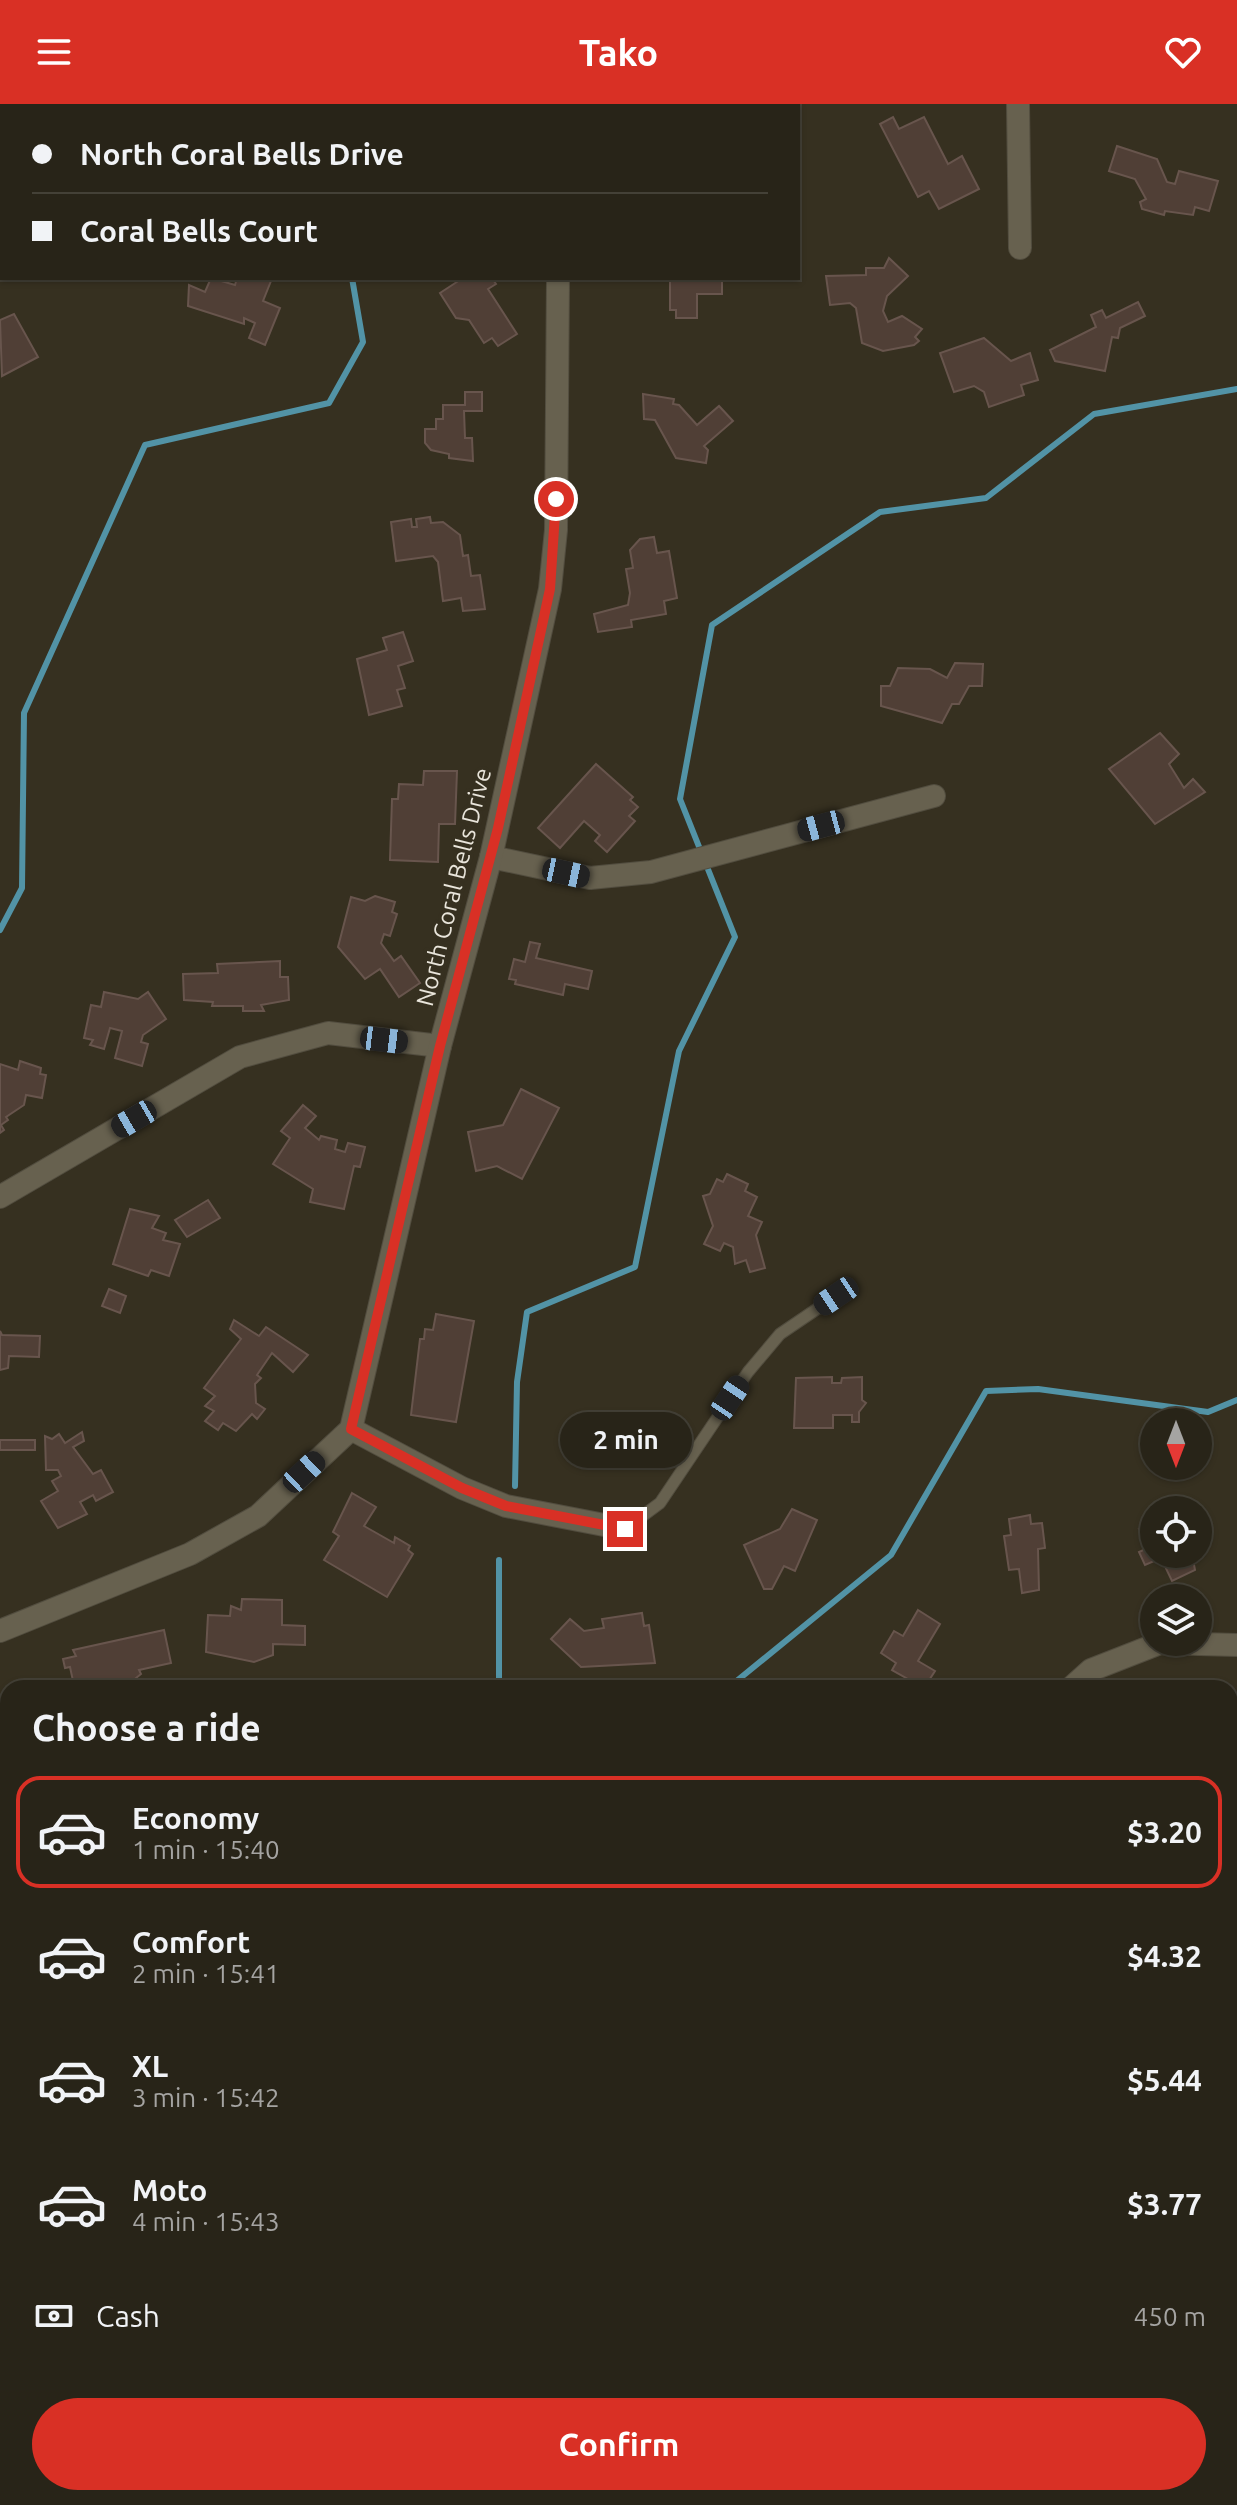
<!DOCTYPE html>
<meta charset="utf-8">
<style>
body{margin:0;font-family:Ubuntu,sans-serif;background:#343025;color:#f1f3f6;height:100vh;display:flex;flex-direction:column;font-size:30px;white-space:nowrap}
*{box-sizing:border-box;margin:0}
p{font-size:26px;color:#a5a4a2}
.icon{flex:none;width:44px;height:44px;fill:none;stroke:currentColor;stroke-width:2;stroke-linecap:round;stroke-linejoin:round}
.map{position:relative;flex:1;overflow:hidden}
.side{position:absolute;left:0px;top:1576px;width:1238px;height:826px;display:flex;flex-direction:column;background:#282418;border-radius:24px 24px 0 0;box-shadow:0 2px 6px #0004,0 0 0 2px #444137}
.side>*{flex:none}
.top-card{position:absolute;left:0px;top:0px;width:800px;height:176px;box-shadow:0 2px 6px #0004,0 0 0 2px #444137;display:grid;align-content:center;height:176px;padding:0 32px;background:#282418}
.needle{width:52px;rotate:180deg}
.tools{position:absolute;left:1140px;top:1304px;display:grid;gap:16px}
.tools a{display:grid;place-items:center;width:72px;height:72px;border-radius:50%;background:#282418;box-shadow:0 2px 6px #0004,0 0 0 2px #444137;font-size:40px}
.end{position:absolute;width:36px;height:36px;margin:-18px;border:10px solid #d93025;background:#fff;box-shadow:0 0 0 4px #fff}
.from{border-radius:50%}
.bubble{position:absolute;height:56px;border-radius:28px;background:#282418;box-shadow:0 2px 6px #0004,0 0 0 2px #444137;font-size:26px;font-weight:700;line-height:56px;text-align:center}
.car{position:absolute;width:24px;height:48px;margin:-24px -12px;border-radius:10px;box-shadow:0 0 6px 2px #0007;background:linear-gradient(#222 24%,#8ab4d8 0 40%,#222 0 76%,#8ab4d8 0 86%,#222 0)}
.top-card b{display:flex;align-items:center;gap:28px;height:76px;font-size:30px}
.top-card b+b{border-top:2px solid #444137}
.top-card i{width:20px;height:20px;background:#f1f3f6}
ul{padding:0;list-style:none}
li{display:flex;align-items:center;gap:24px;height:112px;margin:0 16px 12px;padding:0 16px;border:4px solid transparent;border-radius:24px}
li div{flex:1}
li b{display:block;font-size:30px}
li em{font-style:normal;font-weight:700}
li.current{border-color:#d93025}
li>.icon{width:72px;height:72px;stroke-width:1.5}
h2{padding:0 32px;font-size:36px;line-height:96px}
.pay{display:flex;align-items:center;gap:20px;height:88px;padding:0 32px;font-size:30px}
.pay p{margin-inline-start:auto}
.button{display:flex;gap:16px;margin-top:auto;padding:16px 32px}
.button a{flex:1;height:92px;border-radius:48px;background:#d93025;color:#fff;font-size:32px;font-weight:700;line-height:92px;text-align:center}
header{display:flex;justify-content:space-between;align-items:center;height:104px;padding:0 32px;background:#d93025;color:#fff;font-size:36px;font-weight:700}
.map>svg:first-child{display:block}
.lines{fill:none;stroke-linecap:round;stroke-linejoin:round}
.stream{stroke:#5293a6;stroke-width:6}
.building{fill:#503f36;stroke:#68554d;stroke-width:2}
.service-casing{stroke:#524d3f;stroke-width:13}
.minor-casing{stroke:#524d3f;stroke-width:24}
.service{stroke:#67614f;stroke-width:11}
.minor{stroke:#67614f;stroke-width:22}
.route{stroke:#d93025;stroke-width:10}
.labels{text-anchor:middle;stroke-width:7;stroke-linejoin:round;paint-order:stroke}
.street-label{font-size:24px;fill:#e9e5db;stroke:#363020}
</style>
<header><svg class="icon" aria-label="menu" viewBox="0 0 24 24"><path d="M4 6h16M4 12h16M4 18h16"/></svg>Tako<svg class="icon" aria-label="heart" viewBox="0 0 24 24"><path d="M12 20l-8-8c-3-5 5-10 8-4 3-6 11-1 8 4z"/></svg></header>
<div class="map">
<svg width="1237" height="2401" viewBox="0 0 1237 2401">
<rect width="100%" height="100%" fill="#363020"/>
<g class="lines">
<g class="stream">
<path d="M230,0V2"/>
<path d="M0,826L22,784L24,609L145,341L329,299L363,238L352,174"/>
<path d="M515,1382L517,1278L527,1208L635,1163L679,947L735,833L680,695L712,521L880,408L986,394L1094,310L1237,285"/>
<path d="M499,1456V1584"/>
<path d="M728,1584L891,1451L986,1287L1038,1285L1208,1308L1237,1296"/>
<path d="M0,1742H8"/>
</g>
</g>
<g class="building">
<path d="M0,0L9,2H2L0,47Z"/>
<rect x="693" y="0" width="45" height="2"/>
<path d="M893,13L899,25L924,13L948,60L962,52L979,85L939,105L929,87L918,93L880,20Z"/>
<path d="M1117,42L1157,55L1167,78L1175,80L1179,67L1218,77L1209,107L1195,103L1193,111L1165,107L1164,111L1142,105L1140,98L1146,95L1135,75L1109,67Z"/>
<path d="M889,154L908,172L887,192L883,207L888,218L902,212L922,225L915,233L919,237L914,241L883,247L862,239L856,204L850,199L830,201L826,172L866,171V164H884Z"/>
<path d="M211,174L235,181L237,174L271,177L263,197L280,204L265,241L249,234L255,219L244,214V220L188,202L189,181L205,188Z"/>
<path d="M463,174H492L496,180L488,185L517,230L498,242L492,234L484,239L469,216L456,214L440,189Z"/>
<path d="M670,174H722V190H697V214H676V206H670Z"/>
<path d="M1138,198L1145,212L1120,224L1118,234L1112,233L1105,267L1055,257L1050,246L1096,223L1091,211L1102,206L1106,214Z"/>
<path d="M14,210L38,253L2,272L0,216Z"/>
<path d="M984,234L1011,257L1030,249L1038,276L1021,281L1024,291L989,303L984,288L974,282L954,288L940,249Z"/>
<path d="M465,288H482V307H464L465,334H472L473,357L449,354V350L431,346L425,339V325H436V315H443V301H465Z"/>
<path d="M643,290L674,295L673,300L679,301L697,321L719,302L733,317L704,342L708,346L706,359L676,354L655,316L644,315Z"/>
<path d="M430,413L431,419L443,418L460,431L463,452L468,451L471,472L480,471L485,505L463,507L461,494L443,497L438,458L433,452L396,457L391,418L411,415L412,423H417L416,415Z"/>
<path d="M654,433L657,449L669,447L677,494L664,497L666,510L631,516L632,523L598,528L594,510L628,501L630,489L626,465L633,464L630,446L640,435Z"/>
<path d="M403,528L413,557L398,562L405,584L397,586L402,602L369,611L357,555L387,546L383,534Z"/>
<path d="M955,559L983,560L982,582H969L959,600H952L942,619L881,602V582H890L898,564L930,565L947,574Z"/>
<path d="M1160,629L1179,650L1169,660L1184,684L1193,675L1205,688L1155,720L1109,665Z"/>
<path d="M596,660L633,693L630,696L638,703L629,712L635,717L607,748L595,737L600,731L584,717L560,744L538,724Z"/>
<path d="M424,667H457L455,720H439L438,758L390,756L392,695H398L399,680L423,681Z"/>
<path d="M375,792L395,798L392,808L397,810L390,832L384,830L381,839L394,857L401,852L420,879L399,893L380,865L365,875L338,843L351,793L365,797Z"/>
<path d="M530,838L540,840L536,854L592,867L588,885L565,880L563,891L515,880L516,876L509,875L514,855L525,858Z"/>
<path d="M280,857V873H288L289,896L261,901L264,907H243V902H212L213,898L184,896L183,870L218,869L217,860Z"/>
<path d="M104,888L138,895L148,888L166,915L143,931L141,938L148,940L142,962L115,954L122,927L110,924L104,945L90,941L93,936L84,934L91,901L101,903Z"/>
<path d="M20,957L41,964L40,970L46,971L42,994L26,991L24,1001L6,1013L8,1016L1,1021L4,1026L0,1029V960L18,966Z"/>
<path d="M521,985L559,1004L522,1075L497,1062L476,1067L468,1028L503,1021Z"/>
<path d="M303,1001L316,1012L305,1024L319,1036L321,1032L337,1036L335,1045L345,1048L348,1039L365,1043L360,1063L354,1062L344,1105L310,1098L313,1085L273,1060L290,1034L281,1027Z"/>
<path d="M727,1070L748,1080L745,1087L757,1093L748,1112L762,1118L756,1131L765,1164L750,1168L746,1156L735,1160L733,1143L724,1139L720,1147L704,1140L713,1122L703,1092L710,1090L717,1075L723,1078Z"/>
<path d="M208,1096L220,1114L187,1133L175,1116Z"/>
<path d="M130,1105L159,1112L152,1124L166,1129L163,1136L180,1140L169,1172L151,1166L148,1172L113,1160Z"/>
<path d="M109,1185L126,1192L120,1209L102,1202Z"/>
<path d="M436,1210L474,1217L456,1318L411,1311L420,1235H424L425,1225L433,1226Z"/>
<path d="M234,1216L259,1232L266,1223L308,1251L293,1268L272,1249L257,1271L261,1274L255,1280L256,1299L265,1305L257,1315L252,1310L236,1327L223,1319L218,1326L205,1317L214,1307L205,1302L215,1292L204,1284L241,1235L230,1225Z"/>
<path d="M0,1227L2,1231L40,1232L39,1253L9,1252L8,1264L0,1266Z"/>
<path d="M832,1273V1279H841L842,1274L862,1273V1296L866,1299L859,1308V1318H852V1311H833V1324H794L796,1274Z"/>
<path d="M82,1328L84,1337L73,1343L93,1370L101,1366L113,1388L96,1397L93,1391L80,1398L87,1410L58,1424L41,1397L58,1387L52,1377L61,1372L58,1366H46L45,1332L52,1335L59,1330L65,1339Z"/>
<rect x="0" y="1336" width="35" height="10"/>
<path d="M352,1389L376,1403L364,1422L394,1439L395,1433L410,1442L408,1446L413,1450L387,1493L324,1456L339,1432L333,1428Z"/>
<path d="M792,1405L817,1416L795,1467L784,1462L772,1485H764L744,1441L780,1425Z"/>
<path d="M1030,1411L1031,1420L1042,1419L1045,1444L1038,1445L1039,1486L1022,1489L1019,1465L1009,1466L1004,1432L1011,1431L1009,1415Z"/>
<path d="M1154,1418V1450H1192L1195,1466L1172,1477L1161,1454L1145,1461L1139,1448L1148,1444L1139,1425Z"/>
<path d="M242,1495L282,1496V1521L305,1522V1541L273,1540V1551L254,1558L206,1548L208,1511L230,1512L231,1502L241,1506Z"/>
<path d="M918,1506L940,1520L918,1557L935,1567L924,1584L892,1566L896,1559L881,1549L894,1527L903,1532Z"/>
<path d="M642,1509L644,1522L649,1521L655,1559L581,1563L551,1535L570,1515L584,1527L604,1524L602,1515Z"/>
<path d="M164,1526L171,1559L139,1566L141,1570L131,1578L84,1584L81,1576L73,1577L70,1563L65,1564L63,1555L76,1552L73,1546Z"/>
<path d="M0,1610L8,1613V1646H0Z"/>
<path d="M0,2325L8,2338V2376L0,2377Z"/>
<path d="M564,2394H601L603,2401H565Z"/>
<path d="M1055,2394H1081V2396L1057,2401Z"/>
</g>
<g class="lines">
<g class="service-casing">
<path id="service" d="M625,1425L660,1399L748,1268L780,1230L836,1192"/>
</g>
<g class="minor-casing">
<g id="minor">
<path d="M1018,0L1020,144"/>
<path d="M575,2L576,0"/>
<path d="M491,753L590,774L651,768L934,692"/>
<path d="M0,1093L240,953L328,929L440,942"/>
<path d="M351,1325L462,1384L506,1402L625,1425"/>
<path d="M0,1527L190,1450L258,1412L351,1325L440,942L491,753L550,485L556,426L558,174"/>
<path d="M1071,1584L1091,1566L1160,1539L1237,1541"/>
<path d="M685,2394V2401"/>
</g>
</g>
<use href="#service" class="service"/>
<use href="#minor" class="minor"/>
</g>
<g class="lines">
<path class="route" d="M556,395L550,485L498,724L440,942L351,1325L462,1384L506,1402L625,1425"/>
</g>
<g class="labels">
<g class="street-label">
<text transform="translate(454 783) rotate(-76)" y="8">North Coral Bells Drive</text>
</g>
</g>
</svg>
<div class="tools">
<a><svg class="needle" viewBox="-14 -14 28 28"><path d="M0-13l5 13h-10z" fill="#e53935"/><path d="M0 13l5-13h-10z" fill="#a5a4a2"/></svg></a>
<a><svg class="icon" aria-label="locate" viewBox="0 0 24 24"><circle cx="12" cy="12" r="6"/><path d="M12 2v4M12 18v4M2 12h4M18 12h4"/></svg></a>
<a><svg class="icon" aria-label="layers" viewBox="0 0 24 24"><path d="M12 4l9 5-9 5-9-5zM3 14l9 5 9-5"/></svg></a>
</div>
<i class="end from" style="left:556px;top:395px"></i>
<i class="end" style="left:625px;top:1425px"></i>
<div class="bubble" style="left:560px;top:1308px;width:132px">2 min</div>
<i class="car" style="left:821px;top:722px;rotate:255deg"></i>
<i class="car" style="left:566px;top:769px;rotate:102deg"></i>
<i class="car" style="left:384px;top:936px;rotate:97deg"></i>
<i class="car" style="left:134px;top:1015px;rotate:240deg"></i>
<i class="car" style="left:836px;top:1192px;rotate:236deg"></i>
<i class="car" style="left:730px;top:1294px;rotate:34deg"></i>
<i class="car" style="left:304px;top:1368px;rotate:47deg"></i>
<div class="top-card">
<b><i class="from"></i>North Coral Bells Drive</b>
<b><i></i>Coral Bells Court</b>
</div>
<section class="side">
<h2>Choose a ride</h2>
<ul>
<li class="current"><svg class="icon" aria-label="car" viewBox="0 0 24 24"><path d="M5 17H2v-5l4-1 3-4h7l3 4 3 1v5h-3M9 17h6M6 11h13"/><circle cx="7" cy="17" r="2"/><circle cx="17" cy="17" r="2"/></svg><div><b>Economy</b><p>1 min · 15:40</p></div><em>$3.20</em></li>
<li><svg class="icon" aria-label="car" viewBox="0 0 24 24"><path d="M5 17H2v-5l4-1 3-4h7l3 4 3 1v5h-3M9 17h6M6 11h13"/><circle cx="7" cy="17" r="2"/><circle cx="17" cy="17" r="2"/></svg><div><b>Comfort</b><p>2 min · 15:41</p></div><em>$4.32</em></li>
<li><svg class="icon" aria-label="car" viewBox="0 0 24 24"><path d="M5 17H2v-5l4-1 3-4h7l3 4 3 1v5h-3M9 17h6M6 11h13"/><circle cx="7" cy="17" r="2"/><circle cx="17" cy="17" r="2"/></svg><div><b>XL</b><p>3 min · 15:42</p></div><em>$5.44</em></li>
<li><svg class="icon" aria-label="car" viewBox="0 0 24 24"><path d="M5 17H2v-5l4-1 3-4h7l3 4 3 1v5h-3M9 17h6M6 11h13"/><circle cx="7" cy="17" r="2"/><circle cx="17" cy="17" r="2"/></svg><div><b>Moto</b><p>4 min · 15:43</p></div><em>$3.77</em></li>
</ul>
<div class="pay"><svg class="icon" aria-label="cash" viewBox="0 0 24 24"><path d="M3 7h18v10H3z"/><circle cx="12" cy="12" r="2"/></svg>Cash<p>450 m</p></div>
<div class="button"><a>Confirm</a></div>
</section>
</div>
